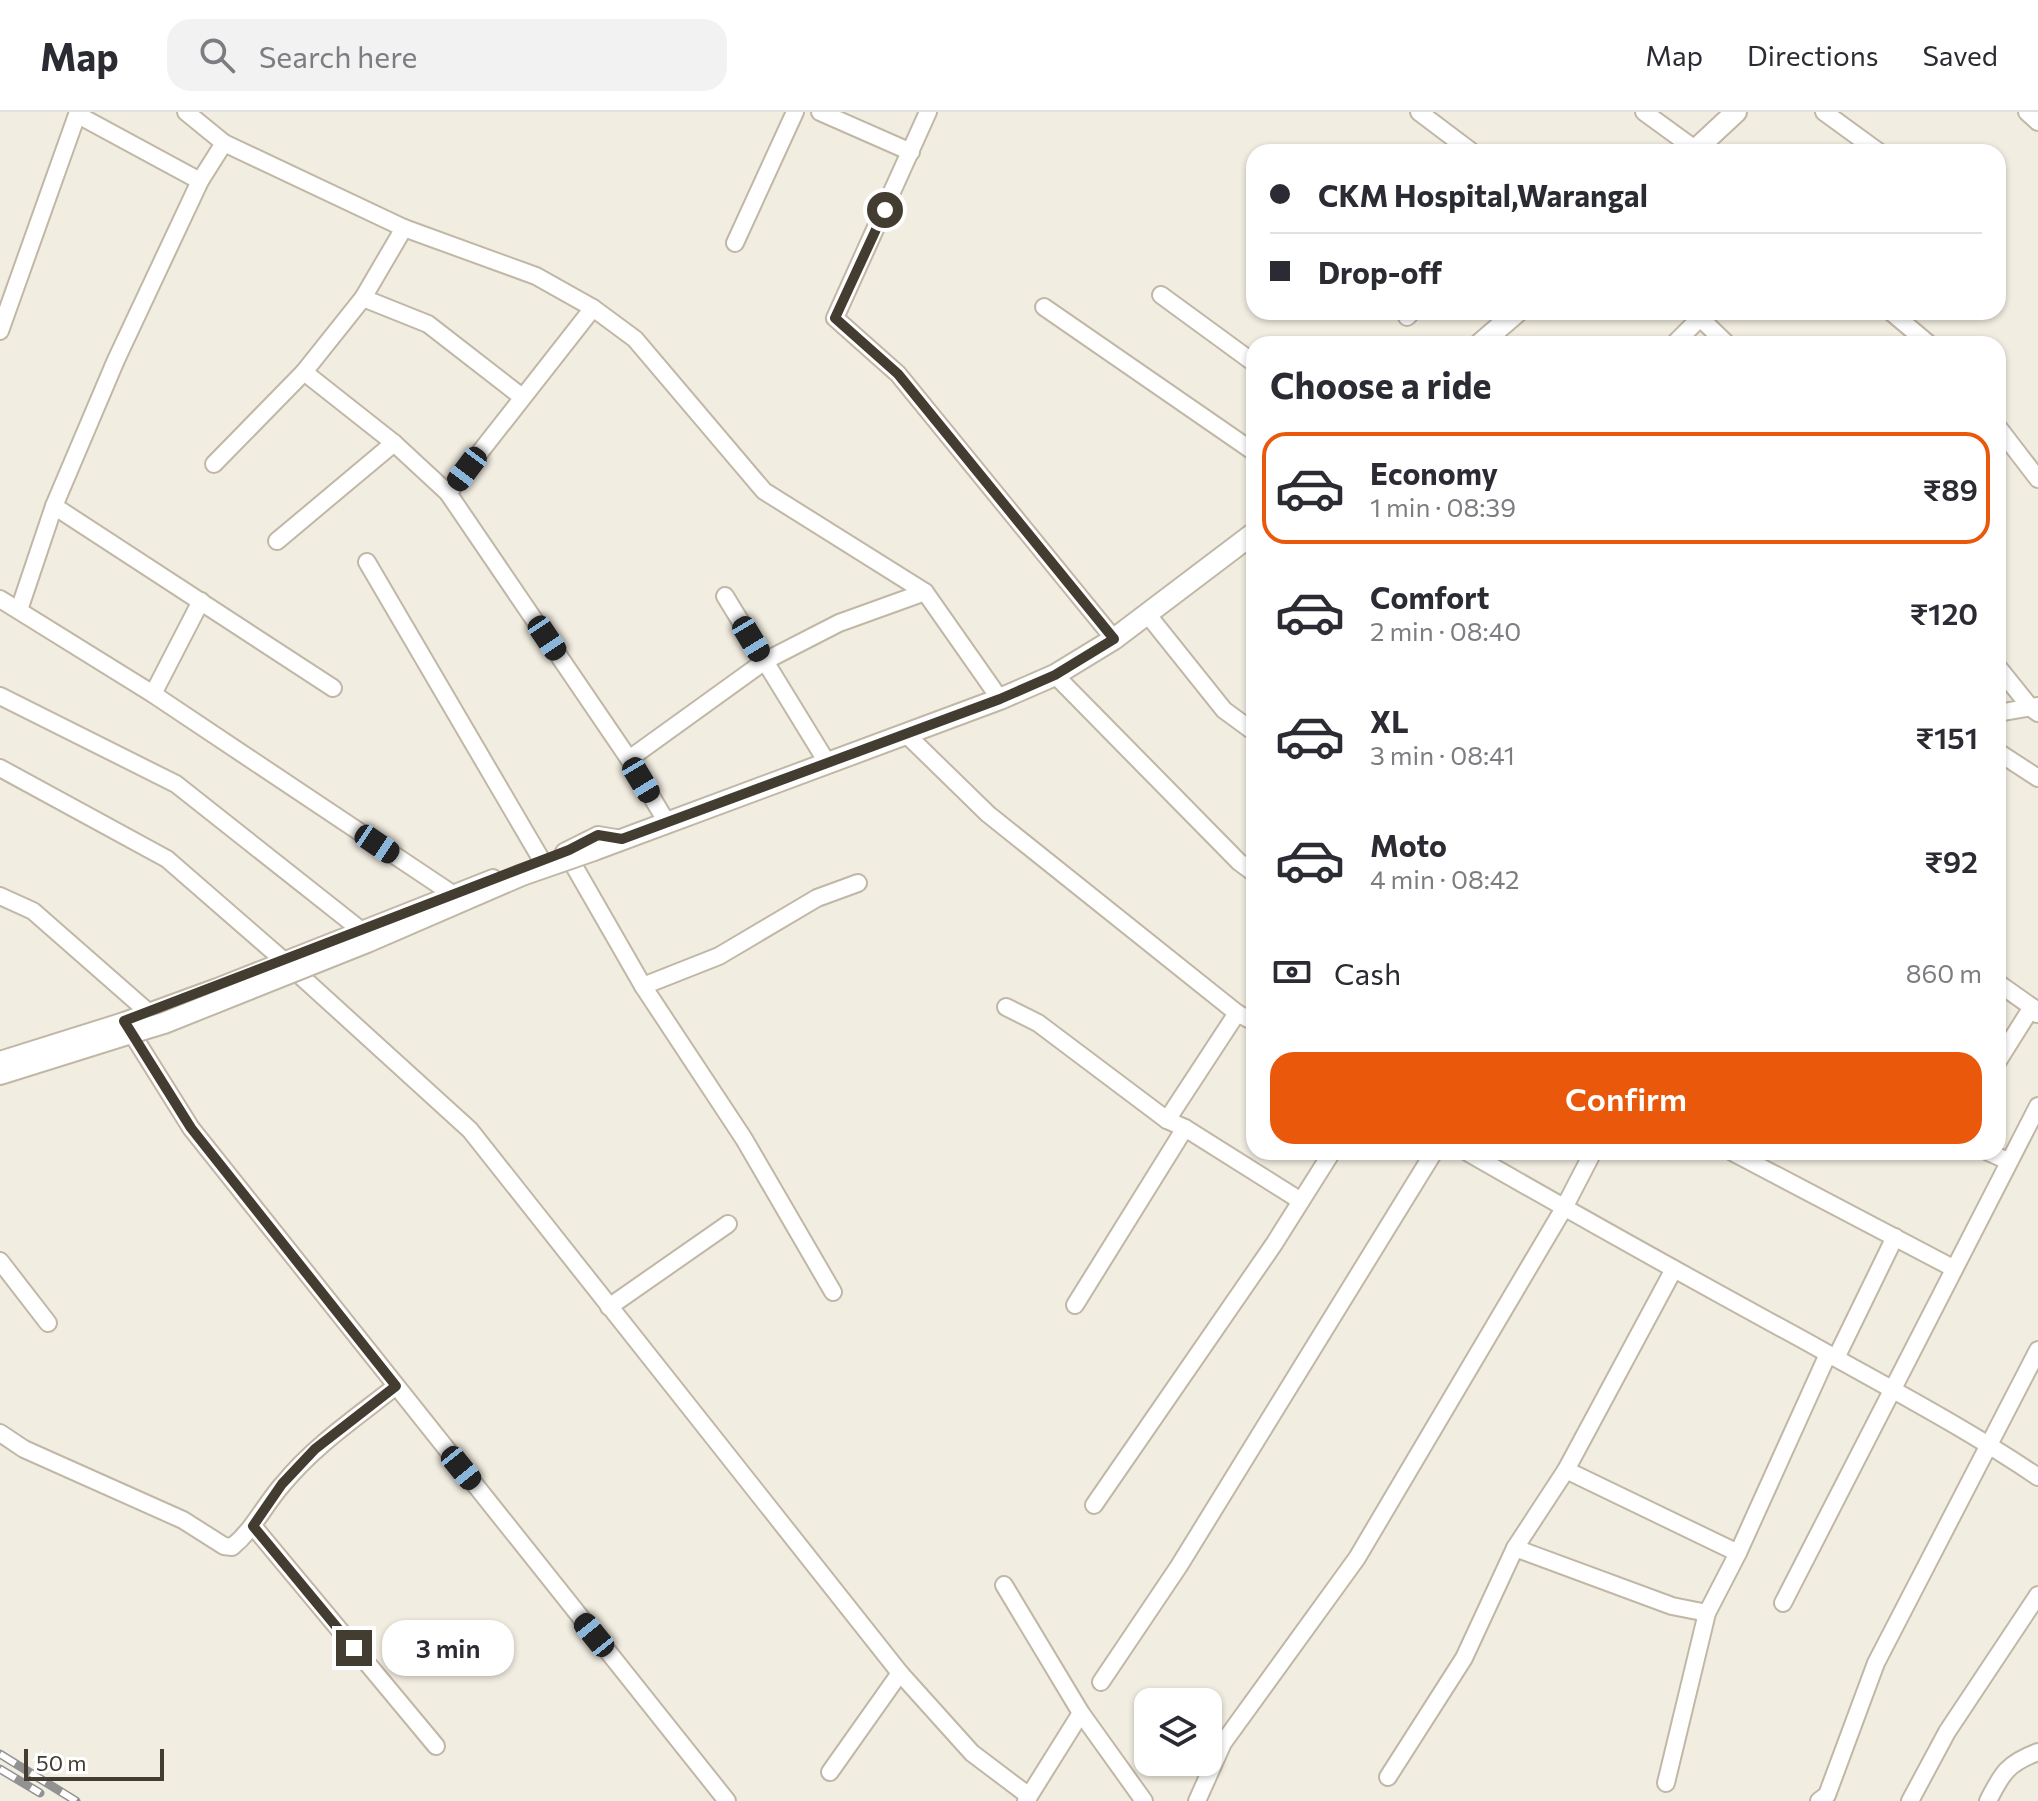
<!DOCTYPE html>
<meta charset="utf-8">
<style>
body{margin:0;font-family:Commissioner,sans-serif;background:#f2f2f3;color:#2b2b33;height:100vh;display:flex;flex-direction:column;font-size:30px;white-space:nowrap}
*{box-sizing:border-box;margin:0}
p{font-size:26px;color:#7c7c81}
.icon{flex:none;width:44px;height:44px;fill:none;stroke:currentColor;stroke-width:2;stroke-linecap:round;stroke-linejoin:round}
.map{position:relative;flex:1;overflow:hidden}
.drawer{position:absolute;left:1246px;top:224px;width:760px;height:824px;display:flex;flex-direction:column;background:#fff;border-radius:24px;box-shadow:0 2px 6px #0004}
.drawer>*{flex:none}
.top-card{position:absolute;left:1246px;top:32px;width:760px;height:176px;border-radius:24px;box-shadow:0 2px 6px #0004;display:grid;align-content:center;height:176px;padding:0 24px;background:#fff}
.fabs{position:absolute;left:1134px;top:1576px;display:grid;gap:16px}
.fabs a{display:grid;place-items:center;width:88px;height:88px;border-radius:16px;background:#fff;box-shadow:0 2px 6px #0004;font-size:40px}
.scale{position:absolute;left:24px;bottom:20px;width:140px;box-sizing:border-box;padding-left:8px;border:4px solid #433c31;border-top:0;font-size:22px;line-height:28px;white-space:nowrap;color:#433c31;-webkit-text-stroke:6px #fff;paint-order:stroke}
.end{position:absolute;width:36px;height:36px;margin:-18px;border:10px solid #433c31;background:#fff;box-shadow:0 0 0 4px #fff}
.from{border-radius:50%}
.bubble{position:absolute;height:56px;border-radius:24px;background:#fff;box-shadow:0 2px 6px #0004;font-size:26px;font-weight:600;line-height:56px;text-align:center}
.car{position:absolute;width:24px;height:48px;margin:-24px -12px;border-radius:10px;box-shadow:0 0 6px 2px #0007;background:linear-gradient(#222 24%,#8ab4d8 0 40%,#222 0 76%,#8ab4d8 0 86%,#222 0)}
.top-card b{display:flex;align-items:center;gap:28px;height:76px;font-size:30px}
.top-card b+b{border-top:2px solid #e1e1e2}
.top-card i{width:20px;height:20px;background:#2b2b33}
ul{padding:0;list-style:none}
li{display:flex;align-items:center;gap:24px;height:112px;margin:0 16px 12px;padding:0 8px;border:4px solid transparent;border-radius:24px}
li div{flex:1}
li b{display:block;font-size:30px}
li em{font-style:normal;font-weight:600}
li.active{border-color:#ea580c}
li>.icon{width:72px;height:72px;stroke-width:1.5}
h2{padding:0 24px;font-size:36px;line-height:96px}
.pay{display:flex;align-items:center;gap:20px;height:88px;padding:0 24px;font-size:30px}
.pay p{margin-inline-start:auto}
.action{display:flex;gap:16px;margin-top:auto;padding:16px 24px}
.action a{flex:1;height:92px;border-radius:24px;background:#ea580c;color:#fff;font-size:32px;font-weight:600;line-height:92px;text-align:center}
header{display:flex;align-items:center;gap:48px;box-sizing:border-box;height:112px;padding:0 40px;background:#fff;border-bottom:2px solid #e1e1e2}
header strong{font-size:38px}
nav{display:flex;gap:44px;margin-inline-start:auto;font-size:28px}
.search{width:560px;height:72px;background:#f2f2f3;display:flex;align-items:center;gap:20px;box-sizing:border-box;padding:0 28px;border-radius:24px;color:#7c7c81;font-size:30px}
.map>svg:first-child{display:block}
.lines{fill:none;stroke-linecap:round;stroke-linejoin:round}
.minor-casing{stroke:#c0b7a6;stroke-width:20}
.tertiary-casing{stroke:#c0b7a6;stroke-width:24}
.minor{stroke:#fff;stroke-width:16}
.tertiary{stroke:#fff;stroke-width:20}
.rail-casing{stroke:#929292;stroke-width:9}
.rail{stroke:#fff;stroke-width:6;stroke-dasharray:18;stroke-linecap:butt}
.tertiary-bridge-casing{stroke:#c0b7a6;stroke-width:24;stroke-linecap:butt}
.tertiary-bridge{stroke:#fff;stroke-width:20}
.route{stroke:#433c31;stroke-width:10}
</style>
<header>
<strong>Map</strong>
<div class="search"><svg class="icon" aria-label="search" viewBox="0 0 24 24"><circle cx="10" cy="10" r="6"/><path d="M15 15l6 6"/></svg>Search here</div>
<nav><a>Map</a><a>Directions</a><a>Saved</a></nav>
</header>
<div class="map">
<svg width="2038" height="1689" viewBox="0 0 2038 1689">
<rect width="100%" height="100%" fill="#f2ede1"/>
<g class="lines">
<g class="minor-casing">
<g id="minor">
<path d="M186,0L224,31L404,116L536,164L593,196L635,227L764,379L925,480L1000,587"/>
<path d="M820,0L911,40"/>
<path d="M928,0L835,206L898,262L1114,527"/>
<path d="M1419,0L1472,40"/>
<path d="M1644,0L1699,40"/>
<path d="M1824,0L1879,40"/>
<path d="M2027,0L2038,10"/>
<path d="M78,3L200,69"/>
<path d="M735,131L795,0"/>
<path d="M1161,183L1254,251"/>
<path d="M363,186L428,212L522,285"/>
<path d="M1044,195L1254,340"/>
<path d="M1694,200L1727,232"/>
<path d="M1891,200L1929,232"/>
<path d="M1407,205L1412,200"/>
<path d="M0,219L78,0"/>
<path d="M1674,232L1700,206"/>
<path d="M304,260L394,331L448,381L629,647L666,709"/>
<path d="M1998,315L2038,367"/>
<path d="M214,352L304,260L363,186L404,116"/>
<path d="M448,381L593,196"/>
<path d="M54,394L333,576"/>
<path d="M277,429L394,331"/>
<path d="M367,450L541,747"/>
<path d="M725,484L828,652"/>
<path d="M0,487L153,582L451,781"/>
<path d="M19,498L54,394L116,248L200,69L224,31"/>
<path d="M1148,503L1224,598L1254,620"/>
<path d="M1998,555L2031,596L2038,601"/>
<path d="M1055,563L1239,750L1254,761"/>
<path d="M153,582L201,489"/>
<path d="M0,584L176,672L362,819"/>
<path d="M1998,601L2037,594"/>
<path d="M906,622L988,702L1237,901L1254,910"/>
<path d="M1998,640L2038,666"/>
<path d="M629,647L765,549L839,511L925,480"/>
<path d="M0,656L167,747L282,847L470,1018L900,1561L972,1641L1029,1684"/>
<path d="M564,740L598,723L622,727"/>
<path d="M570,747L643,874L744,1027L833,1180"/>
<path d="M0,784L33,799L147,899"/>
<path d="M1998,871L2032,895L2037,902"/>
<path d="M643,874L719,844L817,786L858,771"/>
<path d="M1006,895L1038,911L1167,1008L1185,1016L1301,1089"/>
<path d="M124,909L191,1016L727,1689"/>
<path d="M0,948L124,909L217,875L493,766"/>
<path d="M1998,949L2032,895"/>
<path d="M1167,1008L1237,901"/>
<path d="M1467,1040C1580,1105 1693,1168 1807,1230C1885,1274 1964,1315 2038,1365"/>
<path d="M1732,1040L1953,1156"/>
<path d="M1988,1040L2008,1049"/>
<path d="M0,1149L48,1211"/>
<path d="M1075,1193L1185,1016"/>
<path d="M609,1195L728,1112"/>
<path d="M1836,1246L1895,1125"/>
<path d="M0,1321L24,1337L183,1408L224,1434L232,1435C254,1417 265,1392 283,1372C315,1333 357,1305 396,1274"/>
<path d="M1566,1358L1738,1441"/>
<path d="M1094,1393L1274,1132L1332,1040"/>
<path d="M253,1414L436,1634"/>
<path d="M1515,1436L1672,1494L1707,1501"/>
<path d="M1004,1473L1081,1601L1144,1689"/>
<path d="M1783,1491L2038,994"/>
<path d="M1101,1570L1179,1454L1434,1040"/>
<path d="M830,1660L900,1561"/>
<path d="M1388,1665L1464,1546L1515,1436L1566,1358L1674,1157"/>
<path d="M1666,1671L1707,1501L1738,1441L1828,1242"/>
<path d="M1026,1689L1081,1601"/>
<path d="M1197,1689L1223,1631L1357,1446L1564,1096L1593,1040"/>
<path d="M1819,1689L1827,1683L1876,1551L2038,1238"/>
<path d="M1910,1689L1947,1620L2038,1483"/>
<path d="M1988,1689C2002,1661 2008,1651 2038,1640"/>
</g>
</g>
<g class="tertiary-casing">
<g id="tertiary">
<path d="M1693,40L1736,0"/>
<path d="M1480,232L1517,200"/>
<path d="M594,738L1000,587L1055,563L1114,527L1254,421"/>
<path d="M0,962L131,921"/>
</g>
</g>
<use href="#minor" class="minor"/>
<use href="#tertiary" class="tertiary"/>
<g class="rail-casing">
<g id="rail">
<path d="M0,1642L76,1689"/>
<path d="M0,1657L40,1681"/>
</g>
</g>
<use href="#rail" class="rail"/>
<g class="tertiary-bridge-casing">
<path id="tertiary-bridge" d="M131,921L164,911L367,830L522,763L594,738"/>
</g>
<use href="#tertiary-bridge" class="tertiary-bridge"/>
</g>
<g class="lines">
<path class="route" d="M354,1536L253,1414L282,1372L315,1337L396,1274L191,1016L124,909L569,738L598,723L622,727L1000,587L1055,563L1114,527L898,262L835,206L885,98"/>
</g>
</svg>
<div class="fabs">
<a><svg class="icon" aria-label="layers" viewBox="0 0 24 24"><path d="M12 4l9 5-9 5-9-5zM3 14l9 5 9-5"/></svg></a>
</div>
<div class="scale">50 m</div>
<i class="end from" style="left:885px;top:98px"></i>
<i class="end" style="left:354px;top:1536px"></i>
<div class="bubble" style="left:382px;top:1508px;width:132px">3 min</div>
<i class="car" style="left:467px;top:357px;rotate:217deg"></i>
<i class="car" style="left:547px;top:526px;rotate:146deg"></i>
<i class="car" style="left:751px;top:527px;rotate:149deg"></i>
<i class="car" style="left:641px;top:668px;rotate:149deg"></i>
<i class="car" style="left:377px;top:732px;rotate:124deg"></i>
<i class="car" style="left:461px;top:1356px;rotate:141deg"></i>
<i class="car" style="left:594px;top:1523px;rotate:321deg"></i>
<div class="top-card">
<b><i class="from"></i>CKM Hospital,Warangal</b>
<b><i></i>Drop-off</b>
</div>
<section class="drawer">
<h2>Choose a ride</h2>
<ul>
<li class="active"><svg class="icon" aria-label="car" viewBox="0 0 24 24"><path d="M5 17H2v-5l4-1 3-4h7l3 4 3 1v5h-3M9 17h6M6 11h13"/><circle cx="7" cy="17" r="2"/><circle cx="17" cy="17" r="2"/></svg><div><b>Economy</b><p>1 min · 08:39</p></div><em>₹89</em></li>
<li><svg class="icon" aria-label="car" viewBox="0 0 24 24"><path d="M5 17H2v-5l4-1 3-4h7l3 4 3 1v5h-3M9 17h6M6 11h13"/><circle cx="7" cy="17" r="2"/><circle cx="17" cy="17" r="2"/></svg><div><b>Comfort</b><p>2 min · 08:40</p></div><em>₹120</em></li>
<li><svg class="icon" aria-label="car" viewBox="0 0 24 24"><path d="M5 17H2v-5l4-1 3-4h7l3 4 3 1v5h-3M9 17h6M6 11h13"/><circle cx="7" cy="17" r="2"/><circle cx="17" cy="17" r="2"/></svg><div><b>XL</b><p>3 min · 08:41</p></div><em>₹151</em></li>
<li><svg class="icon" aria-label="car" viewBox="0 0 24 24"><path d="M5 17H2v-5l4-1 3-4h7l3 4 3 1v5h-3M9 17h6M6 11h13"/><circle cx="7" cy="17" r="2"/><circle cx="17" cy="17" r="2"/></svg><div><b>Moto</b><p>4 min · 08:42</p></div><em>₹92</em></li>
</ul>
<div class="pay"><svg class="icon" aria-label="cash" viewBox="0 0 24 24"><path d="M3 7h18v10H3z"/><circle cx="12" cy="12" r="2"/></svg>Cash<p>860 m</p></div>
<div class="action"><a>Confirm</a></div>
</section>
</div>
